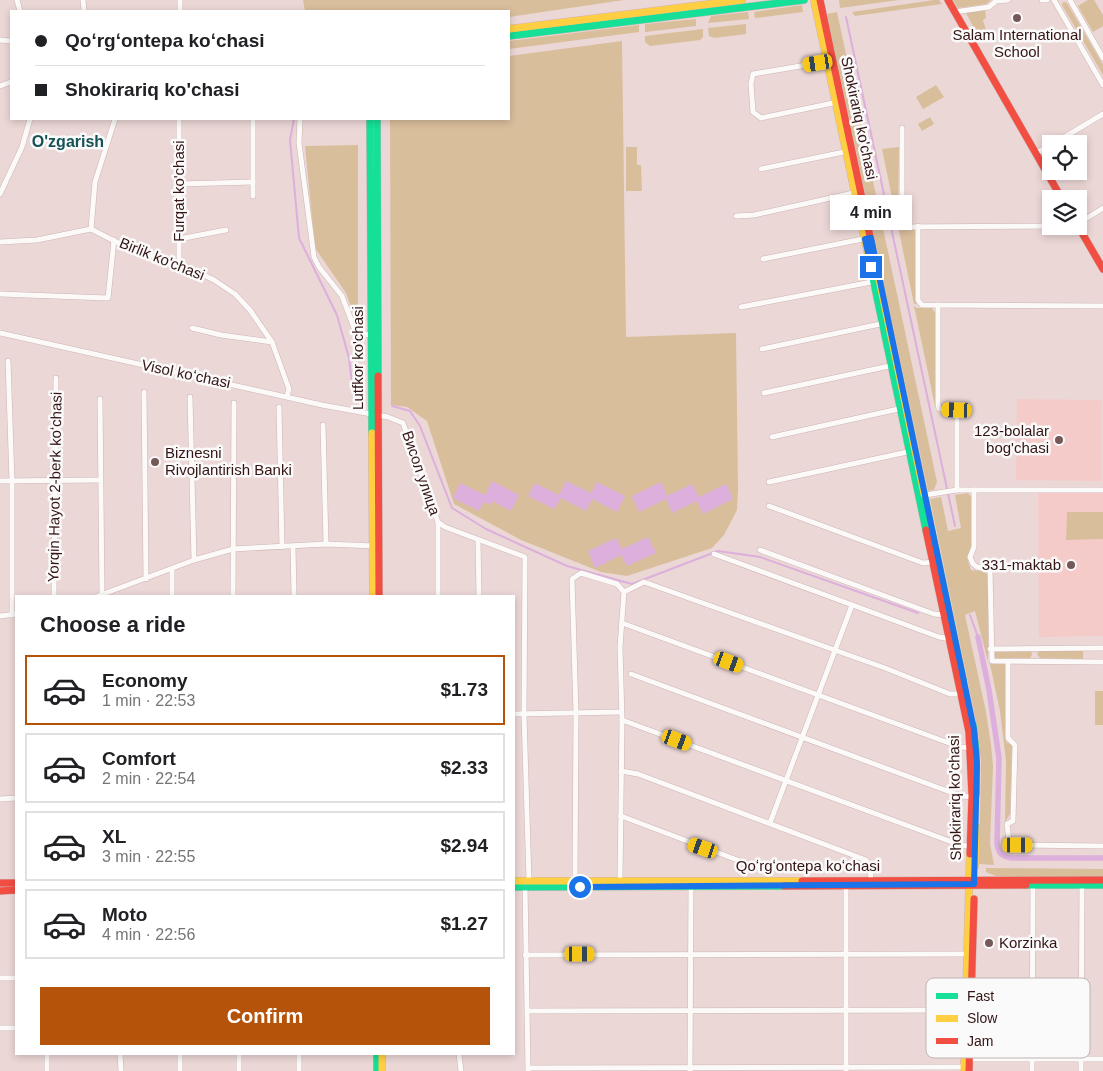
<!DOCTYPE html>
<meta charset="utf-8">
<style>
body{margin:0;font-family:Helvetica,sans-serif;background:#f2f2f2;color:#202124;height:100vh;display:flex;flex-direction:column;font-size:19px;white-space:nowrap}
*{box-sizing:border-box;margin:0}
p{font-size:16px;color:#757577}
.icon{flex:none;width:28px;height:28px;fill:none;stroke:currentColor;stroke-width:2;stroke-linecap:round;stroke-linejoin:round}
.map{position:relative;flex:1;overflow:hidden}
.sheet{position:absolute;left:15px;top:595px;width:500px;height:460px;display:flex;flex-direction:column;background:#fff;border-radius:0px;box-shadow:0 2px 8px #0003}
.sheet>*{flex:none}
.top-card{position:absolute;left:10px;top:10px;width:500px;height:110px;border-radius:0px;box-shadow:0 2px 8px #0003;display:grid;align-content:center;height:110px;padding:0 25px;background:#fff}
.controls{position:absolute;left:1042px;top:135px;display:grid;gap:10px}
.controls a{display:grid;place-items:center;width:45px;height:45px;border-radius:0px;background:#fff;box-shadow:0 2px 8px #0003;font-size:25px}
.end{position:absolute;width:22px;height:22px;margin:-11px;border:6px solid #1a73e8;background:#fff;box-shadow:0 0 0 2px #fff}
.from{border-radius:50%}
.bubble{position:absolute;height:35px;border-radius:0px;background:#fff;box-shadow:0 2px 8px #0003;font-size:16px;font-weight:700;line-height:35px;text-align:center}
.car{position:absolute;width:15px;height:30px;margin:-15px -8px;border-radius:6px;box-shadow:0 0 4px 1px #0007;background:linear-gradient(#f5c518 24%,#345 0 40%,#f5c518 0 76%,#345 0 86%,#f5c518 0)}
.top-card b{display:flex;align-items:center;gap:18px;height:48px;font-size:19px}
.top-card b+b{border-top:1px solid #e0e0e0}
.top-card i{width:12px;height:12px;background:#202124}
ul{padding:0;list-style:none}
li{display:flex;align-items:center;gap:15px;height:70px;margin:0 10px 8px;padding:0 15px;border:2px solid #e0e0e0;border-radius:0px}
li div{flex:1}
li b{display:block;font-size:19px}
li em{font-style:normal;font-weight:700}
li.on{border-color:#b45309}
li>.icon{width:45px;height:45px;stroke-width:1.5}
h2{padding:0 25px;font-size:22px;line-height:60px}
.cta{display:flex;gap:10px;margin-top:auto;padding:10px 25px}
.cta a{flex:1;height:58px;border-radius:0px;background:#b45309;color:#fff;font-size:20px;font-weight:700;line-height:58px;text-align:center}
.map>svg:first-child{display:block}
.built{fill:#f5cbc9}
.green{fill:#d9be9c}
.water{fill:#dcafdc}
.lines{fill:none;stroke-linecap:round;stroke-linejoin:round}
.stream{stroke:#dcafdc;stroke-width:2}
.canal{stroke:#dcafdc;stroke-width:5.5}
.street-casing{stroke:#ceb4b3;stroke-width:6}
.fast-casing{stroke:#ceb4b3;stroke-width:8}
.slow-casing{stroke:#ceb4b3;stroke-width:8}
.jam-casing{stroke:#ceb4b3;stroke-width:8}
.street{stroke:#fcf9f9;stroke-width:5}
.fast{stroke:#16e098;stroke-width:7}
.slow{stroke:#ffcf43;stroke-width:7}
.jam{stroke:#f24e42;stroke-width:7}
.route{stroke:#1a73e8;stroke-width:6}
.poi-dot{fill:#755858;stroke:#fafafa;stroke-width:2}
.labels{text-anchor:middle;stroke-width:5;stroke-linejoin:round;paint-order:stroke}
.poi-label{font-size:15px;fill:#351414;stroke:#fafafa;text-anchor:end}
.street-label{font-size:15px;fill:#351414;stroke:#fafafa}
.neighbourhood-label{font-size:16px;font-weight:bold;fill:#155256;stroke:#fafafa}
.key{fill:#fafafa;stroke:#bfb5b5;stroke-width:1}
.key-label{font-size:14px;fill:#351414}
</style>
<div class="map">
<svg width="1103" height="1071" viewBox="0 0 1103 1071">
<rect width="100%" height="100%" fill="#ebd7d6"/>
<g class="built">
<path d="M1017,399L1102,400L1101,481L1016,480Z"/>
<path d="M1038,493H1103V636L1039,637Z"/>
</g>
<g class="green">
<path d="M303,0H624L509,17V11H305Z"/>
<path d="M839,0H899L840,8Z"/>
<path d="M934,0H939L942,4L855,16L852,12Z"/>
<path d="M953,0H991L986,4L958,8Z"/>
<path d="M1088,0H1094L1103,15V26L1093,32L1078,6Z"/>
<path d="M1063,2L1067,3L1103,65V75L1062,5Z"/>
<path d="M802,5L803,12L755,18L754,12Z"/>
<path d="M985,10L986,18L983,20L986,30L976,32L966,13Z"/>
<path d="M748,12L749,19L708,23L711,16Z"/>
<path d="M837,12L937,482L934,490L928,491L827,14Z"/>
<path d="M696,19V26L645,32V24Z"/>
<path d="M746,24V34L714,38L709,36L708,28Z"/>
<path d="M639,25V32L509,49V41Z"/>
<path d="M703,29V37L700,40L650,46L645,42V36Z"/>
<path d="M622,41L626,337L736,333L738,489L737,510L724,535L712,548L627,576L601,572L521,540L454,504L427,421L407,407L391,405L390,119H509V56Z"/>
<path d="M936,85L944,97L923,109L916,97Z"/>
<path d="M930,117L934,124L922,131L918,124Z"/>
<path d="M358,145V326L346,293L315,248L305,146Z"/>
<path d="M626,147H637V165H641L642,191H626Z"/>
<path d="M899,147L898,228L914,229L916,233V304H914L882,149Z"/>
<path d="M914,306L917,308H932L936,314L935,406Z"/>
<path d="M968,493L972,498V544L967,558L971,570L985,571L988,575V662L975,611L965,615L986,712L991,745L993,766L990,844L994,865L979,864L981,763L978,731L930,499L941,497L948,531L961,528L955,495Z"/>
<path d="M1067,512H1103V539L1066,540Z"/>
<path d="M996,650L1031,651L1032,655L1030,658L996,659L994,655Z"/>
<path d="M1040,650H1083V659L1040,658L1037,654Z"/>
<path d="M990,664H1005L1006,742L1012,745L1010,814L1005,822L1006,761L1000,711Z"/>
<rect x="1095" y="691" width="8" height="34"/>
<path d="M986,868L1103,869V877L996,876L986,872Z"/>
</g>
<g class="water">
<path d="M492,481L519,495L511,511L492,501L490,505L484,502L479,511L453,498L460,483L485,495Z"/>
<path d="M566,481L591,493L597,482L625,496L617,512L592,499L586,511L561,498L554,509L528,496L535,483L559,495Z"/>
<path d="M661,482L667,496L692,484L699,497L726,484L733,499L703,514L697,501L672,513L666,499L639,512L632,496Z"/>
<path d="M648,537L656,553L627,566L621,555L595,568L588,551L616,538L622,549Z"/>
</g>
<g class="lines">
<g class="stream">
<path d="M846,17L955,526"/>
<path d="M294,119L290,140L299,238L337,315L349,358L354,400"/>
<path d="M392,406L410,411L420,426L452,508L486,529L567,566L632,584L718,551L760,557L918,613"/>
<path d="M970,615L978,637"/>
</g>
<path class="canal" d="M978,637L989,690L999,758L997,844C999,854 1002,857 1012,858H1103"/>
<g class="street-casing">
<g id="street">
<path d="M17,0L20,11"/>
<path d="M83,0L84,11"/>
<path d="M1042,0H1047"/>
<path d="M1054,0L1103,85"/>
<path d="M1070,0L1103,58"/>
<path d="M180,11V0"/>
<path d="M954,12L989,7L996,1L1008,0"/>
<path d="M0,40L11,41"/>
<path d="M830,61L753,74L751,84L753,112L761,118L838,102"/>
<path d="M0,86L11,82"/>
<path d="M300,119L299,143L314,257L319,267L342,296L356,333L371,335"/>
<path d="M902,128V226"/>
<path d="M1053,144L1103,114"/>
<path d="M1036,153L1051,145"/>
<path d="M761,169L849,151"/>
<path d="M179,184L253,182"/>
<path d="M0,194L22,147L30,119"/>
<path d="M253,196V119"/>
<path d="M736,216L754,215L858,192"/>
<path d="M1079,223L1103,208"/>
<path d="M918,226V300L922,305L1103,306"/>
<path d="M897,227L1072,226"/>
<path d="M91,229L95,182L115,119"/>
<path d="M179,239L226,230"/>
<path d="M0,242L37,240L91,229L134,251L179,263L214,280L235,294L250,310L272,342L289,389L287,396"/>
<path d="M763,259L868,238"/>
<path d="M179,263V119"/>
<path d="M0,294L108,298L114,240"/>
<path d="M938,305V403L939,409H957V490"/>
<path d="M741,307L877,281"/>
<path d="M192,328L221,335L272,342"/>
<path d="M0,333L322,405L388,417L403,423L438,522L445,527L525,557L524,714L529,881"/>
<path d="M762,349L885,323"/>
<path d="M8,361L12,481V615"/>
<path d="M144,392L146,579"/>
<path d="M764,393L894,365"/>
<path d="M190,397L194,560"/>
<path d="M100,399L102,595"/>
<path d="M279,407L282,547"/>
<path d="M323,425L326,544"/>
<path d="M772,437L903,408"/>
<path d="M0,481L100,480"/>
<path d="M769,482L912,451"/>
<path d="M974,490V547L970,557L973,564L977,567L990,570L992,661L1103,662"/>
<path d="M925,495L957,490H1103"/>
<path d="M769,506L923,563L936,562"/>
<path d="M438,522V596"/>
<path d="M478,540L479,596"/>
<path d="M293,547L294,596"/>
<path d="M760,550L934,614L945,615"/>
<path d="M714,554L939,637L952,639"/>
<path d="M172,569V596"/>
<path d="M54,596L56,378"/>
<path d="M98,596L194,560L233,549L326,544L375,546"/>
<path d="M233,596L234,403"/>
<path d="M0,616L16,614"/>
<path d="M622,623L960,747L972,748"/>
<path d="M990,649L1103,648"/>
<path d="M1008,662V738L1015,745L1013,821L1007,824L1009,841L1018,845L1103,846"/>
<path d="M631,674L961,796L976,797"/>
<path d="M514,714L621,712"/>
<path d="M622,720L960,845L974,847"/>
<path d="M621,771L638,774L866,860L870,866L871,880"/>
<path d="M0,799L16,798"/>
<path d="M621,816L748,864"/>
<path d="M770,823L852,605"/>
<path d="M575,881L576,713L572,579L581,573L617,584L624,592"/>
<path d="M620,881L622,720L620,647L624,592L644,582L885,668L950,694H966"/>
<path d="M846,883V1071"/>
<path d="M525,884L528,1071"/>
<path d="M525,955L970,954"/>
<path d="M0,978H16"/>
<path d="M527,1011L969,1010"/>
<path d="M0,1028H16"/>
<path d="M47,1054V1071"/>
<path d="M120,1054L121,1071"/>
<path d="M239,1054V1071"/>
<path d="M299,1054V1071"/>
<path d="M459,1054L461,1071"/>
<path d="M969,1059H1103"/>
<path d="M528,1068L966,1067"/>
<path d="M180,1071V1054"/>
<path d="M690,1071L691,884"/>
<path d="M1032,1071L1033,884"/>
<path d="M1081,1071L1082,883"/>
</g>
</g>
<g class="fast-casing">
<g id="fast">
<path d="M509,36L804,0"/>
<path d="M370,119L372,433"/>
<path d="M377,119L378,376"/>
<path d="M870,264L926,530"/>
<path d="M924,494L963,680"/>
<path d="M973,725L976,752V794"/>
<path d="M1026,885H1103"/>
<path d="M514,887L784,886"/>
<path d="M377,1054V1071"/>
</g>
</g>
<g class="slow-casing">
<g id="slow">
<path d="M814,0L870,264"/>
<path d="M509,29L742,0"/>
<path d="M872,246L924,494"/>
<path d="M372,433L373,596"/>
<path d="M975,866L976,827"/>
<path d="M514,881H802"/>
<path d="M382,1054V1071"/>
<path d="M964,1071L970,854"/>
</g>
</g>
<g class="jam-casing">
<g id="jam">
<path d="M820,0L872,246"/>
<path d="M948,0L1062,199"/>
<path d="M1078,226L1103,269"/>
<path d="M378,376L379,596"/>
<path d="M926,530L969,732L972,796L970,854"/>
<path d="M802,881L1103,880"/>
<path d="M0,883H16"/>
<path d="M784,886L1026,885"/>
<path d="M0,891L16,890"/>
<path d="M969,1071L974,899"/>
</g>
</g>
<use href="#street" class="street"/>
<use href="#fast" class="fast"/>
<use href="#slow" class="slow"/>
<use href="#jam" class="jam"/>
</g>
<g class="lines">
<path class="route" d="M580,887L974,884L977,764L974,729L871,238L865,239L871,267"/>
</g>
<g class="poi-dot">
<circle cx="1017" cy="18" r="5"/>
<circle cx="1059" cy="440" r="5"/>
<circle cx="155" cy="462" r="5"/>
<circle cx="1071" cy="565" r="5"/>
<circle cx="989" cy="943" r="5"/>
</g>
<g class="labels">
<g class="poi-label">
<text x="1017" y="40" text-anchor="middle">Salam International<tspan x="1017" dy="17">School</tspan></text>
<text x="1049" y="436">123-bolalar<tspan x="1049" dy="17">bog'chasi</tspan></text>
<text x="165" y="458" text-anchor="start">Biznesni<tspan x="165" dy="17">Rivojlantirish Banki</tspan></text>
<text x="1061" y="570">331-maktab</text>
<text x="999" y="948" text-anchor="start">Korzinka</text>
</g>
<g class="street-label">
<text transform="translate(859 118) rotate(78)" y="5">Shokirariq ko'chasi</text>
<text transform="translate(179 191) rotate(-90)" y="5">Furqat ko'chasi</text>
<text transform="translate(162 259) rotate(22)" y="5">Birlik ko'chasi</text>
<text transform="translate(358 358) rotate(-90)" y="5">Lutfkor ko'chasi</text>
<text transform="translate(186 374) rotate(12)" y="5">Visol koʻchasi</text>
<text transform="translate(421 473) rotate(71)" y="5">Висол улица</text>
<text transform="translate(55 487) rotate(-89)" y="5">Yorqin Hayot 2-berk koʻchasi</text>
<text transform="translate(955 798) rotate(-91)" y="5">Shokirariq ko'chasi</text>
<text x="808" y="871">Qoʻrgʻontepa koʻchasi</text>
</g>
<g class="neighbourhood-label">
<text x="68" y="147">O'zgarish</text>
</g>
</g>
<rect x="926" y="978" width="164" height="80" rx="8" class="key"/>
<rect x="936" y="993" width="22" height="6" fill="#16e098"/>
<rect x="936" y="1015" width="22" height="7" fill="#ffcf43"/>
<rect x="936" y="1038" width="22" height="6" fill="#f24e42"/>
<g class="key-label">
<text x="967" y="1001">Fast</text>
<text x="967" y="1023">Slow</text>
<text x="967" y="1046">Jam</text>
</g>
</svg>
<div class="controls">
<a><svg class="icon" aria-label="locate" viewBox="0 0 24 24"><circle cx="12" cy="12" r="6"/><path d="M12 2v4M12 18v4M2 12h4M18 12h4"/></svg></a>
<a><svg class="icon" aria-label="layers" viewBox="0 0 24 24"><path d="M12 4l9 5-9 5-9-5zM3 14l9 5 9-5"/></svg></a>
</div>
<i class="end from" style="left:580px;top:887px"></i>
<i class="end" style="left:871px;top:267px"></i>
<div class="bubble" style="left:830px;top:195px;width:82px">4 min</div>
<i class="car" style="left:818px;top:63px;rotate:261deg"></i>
<i class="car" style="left:957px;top:410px;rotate:272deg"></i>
<i class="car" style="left:729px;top:662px;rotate:110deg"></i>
<i class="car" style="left:677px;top:740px;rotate:110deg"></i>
<i class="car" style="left:1018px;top:845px;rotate:90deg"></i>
<i class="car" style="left:703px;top:848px;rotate:289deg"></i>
<i class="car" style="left:580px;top:954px;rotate:90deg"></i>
<div class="top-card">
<b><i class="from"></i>Qoʻrgʻontepa koʻchasi</b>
<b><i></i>Shokirariq ko'chasi</b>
</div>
<section class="sheet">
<h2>Choose a ride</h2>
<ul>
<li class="on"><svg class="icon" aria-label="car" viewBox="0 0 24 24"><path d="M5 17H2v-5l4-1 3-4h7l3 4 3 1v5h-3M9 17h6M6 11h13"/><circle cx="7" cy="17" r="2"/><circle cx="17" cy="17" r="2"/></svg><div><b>Economy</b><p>1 min · 22:53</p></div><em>$1.73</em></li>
<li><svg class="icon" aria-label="car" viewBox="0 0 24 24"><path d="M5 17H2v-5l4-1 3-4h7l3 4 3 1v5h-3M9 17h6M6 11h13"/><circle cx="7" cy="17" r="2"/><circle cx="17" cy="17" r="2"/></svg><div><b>Comfort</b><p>2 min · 22:54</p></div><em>$2.33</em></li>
<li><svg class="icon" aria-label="car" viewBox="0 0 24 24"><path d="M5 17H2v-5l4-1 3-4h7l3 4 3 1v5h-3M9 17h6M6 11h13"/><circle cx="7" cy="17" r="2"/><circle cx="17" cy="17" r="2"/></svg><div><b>XL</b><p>3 min · 22:55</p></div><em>$2.94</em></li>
<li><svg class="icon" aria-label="car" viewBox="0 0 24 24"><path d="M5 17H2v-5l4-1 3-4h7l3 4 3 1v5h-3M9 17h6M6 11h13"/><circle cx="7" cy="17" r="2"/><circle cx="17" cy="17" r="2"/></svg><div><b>Moto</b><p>4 min · 22:56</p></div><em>$1.27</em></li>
</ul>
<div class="cta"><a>Confirm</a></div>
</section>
</div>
